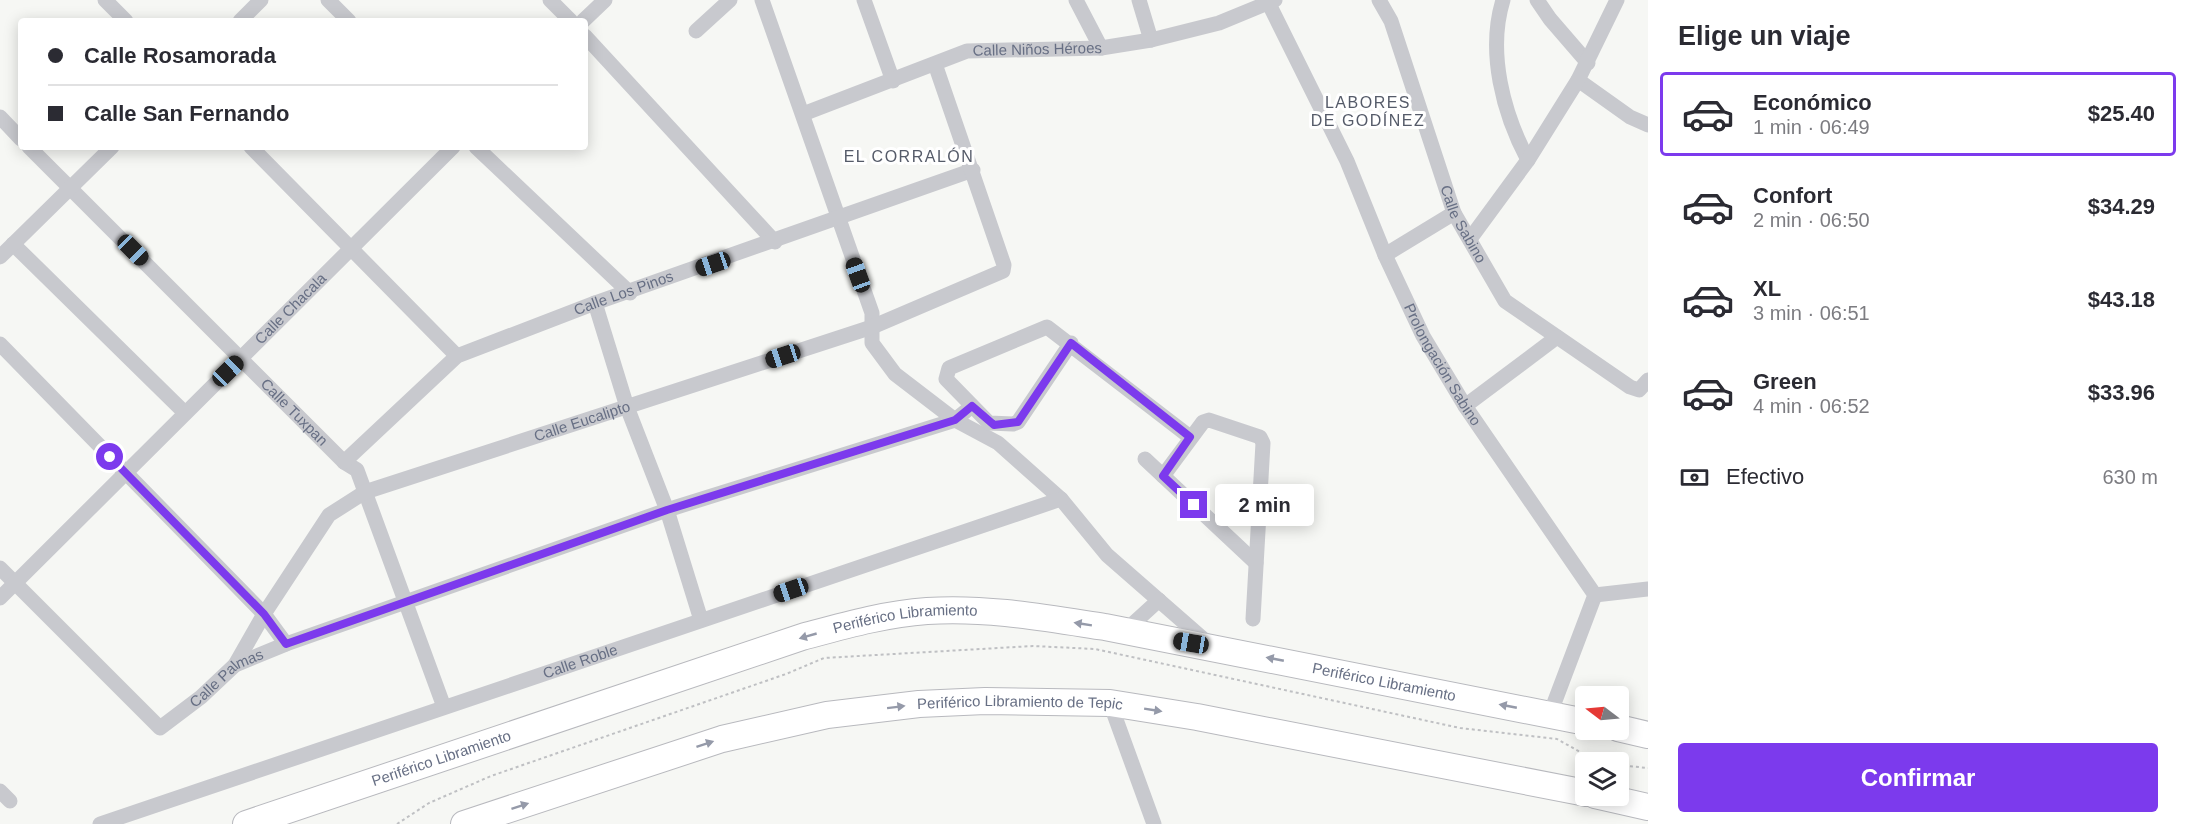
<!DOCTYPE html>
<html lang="es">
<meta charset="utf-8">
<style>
body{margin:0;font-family:Arial,sans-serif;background:#f7f7f7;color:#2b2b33;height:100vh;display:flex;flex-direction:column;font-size:22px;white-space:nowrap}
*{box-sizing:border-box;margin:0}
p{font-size:20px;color:#7c7c81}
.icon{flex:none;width:33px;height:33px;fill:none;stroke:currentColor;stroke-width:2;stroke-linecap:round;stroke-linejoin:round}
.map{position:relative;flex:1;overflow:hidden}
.panel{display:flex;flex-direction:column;background:#fff;width:540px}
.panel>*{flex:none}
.guide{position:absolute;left:18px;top:18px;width:570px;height:132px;border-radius:6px;box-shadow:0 3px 15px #0003;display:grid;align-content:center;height:132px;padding:0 30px;background:#fff}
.needle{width:39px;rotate:286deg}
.tools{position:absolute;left:1575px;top:686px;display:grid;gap:12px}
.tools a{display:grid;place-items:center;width:54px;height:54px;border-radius:6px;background:#fff;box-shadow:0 3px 15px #0003;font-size:30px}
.end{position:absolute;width:27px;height:27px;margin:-14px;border:8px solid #7c3aed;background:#fff;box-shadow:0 0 0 3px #fff}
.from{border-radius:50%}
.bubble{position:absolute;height:42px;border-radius:6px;background:#fff;box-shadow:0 3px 15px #0003;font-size:20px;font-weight:800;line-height:42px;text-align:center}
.car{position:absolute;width:18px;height:36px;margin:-18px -9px;border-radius:8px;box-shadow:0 0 4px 2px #0007;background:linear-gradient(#222 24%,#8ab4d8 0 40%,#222 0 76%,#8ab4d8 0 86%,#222 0)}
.guide b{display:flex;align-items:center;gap:21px;height:57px;font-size:22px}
.guide b+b{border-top:2px solid #e1e1e2}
.guide i{width:15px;height:15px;background:#2b2b33}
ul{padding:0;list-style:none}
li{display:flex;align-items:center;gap:18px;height:84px;margin:0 12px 9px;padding:0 18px;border:3px solid transparent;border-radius:6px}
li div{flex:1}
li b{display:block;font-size:22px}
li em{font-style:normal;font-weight:800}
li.active{border-color:#7c3aed}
li>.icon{width:54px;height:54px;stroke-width:1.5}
h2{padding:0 30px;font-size:27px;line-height:72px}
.pay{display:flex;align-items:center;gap:15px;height:66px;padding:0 30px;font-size:22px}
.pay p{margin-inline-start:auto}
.action{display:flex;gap:12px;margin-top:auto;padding:12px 30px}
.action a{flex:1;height:69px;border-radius:6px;background:#7c3aed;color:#fff;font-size:24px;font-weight:800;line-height:69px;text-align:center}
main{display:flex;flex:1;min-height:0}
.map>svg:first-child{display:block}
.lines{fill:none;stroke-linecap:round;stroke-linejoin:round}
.trunk-casing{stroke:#b8b9be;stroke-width:28}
.path{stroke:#bfc0c3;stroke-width:2;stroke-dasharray:3 3;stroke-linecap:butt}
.minor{stroke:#c8c9ce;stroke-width:15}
.trunk{stroke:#fff;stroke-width:26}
.oneway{fill:#959aa9}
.route{stroke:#7c3aed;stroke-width:8}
.labels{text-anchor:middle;stroke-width:6;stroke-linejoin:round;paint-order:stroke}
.street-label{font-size:15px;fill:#676f84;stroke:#fff}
.neighbourhood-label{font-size:16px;letter-spacing:1.5px;fill:#555b69;stroke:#fff}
</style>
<main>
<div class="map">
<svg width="1648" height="824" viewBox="0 0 1648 824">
<rect width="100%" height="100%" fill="#f6f7f4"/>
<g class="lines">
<g class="trunk-casing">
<g id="trunk">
<path d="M1618,728L1648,735"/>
<path d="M1595,795L1648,807"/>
<path id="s10" d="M246,824L802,637C843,626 884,614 927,611C987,607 1046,618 1105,627L1586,722"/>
<path id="s11" d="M464,824L722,739L827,715L919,704L985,701L1110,703L1197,717L1586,793"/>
</g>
</g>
<g class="path">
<path d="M1618,765L1648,768"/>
<path d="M397,824L429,803L491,776L786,674L824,658L1033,646L1095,649L1460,728L1557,739L1589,757L1607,762"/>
</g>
<g class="minor">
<path d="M105,0L126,21"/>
<path d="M328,0L349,21"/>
<path d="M550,0L571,21"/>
<path d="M762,0L872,313V343L895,374L955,420L998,443L1061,499L1107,555L1210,645"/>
<path d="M864,0L893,81"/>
<path d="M1076,0L1101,48"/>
<path d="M1139,0L1151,40"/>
<path id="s1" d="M1267,0L1347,161L1385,255L1423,336L1465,406L1595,595L1550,714"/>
<path id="s2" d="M1379,0L1391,21L1454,213L1505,301L1630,387L1639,390L1648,380"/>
<path d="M1503,0C1487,52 1503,113 1528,160"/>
<path d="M1537,0L1550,19L1588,63"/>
<path d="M240,21L261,0"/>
<path d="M583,21L605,0"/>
<path d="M696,31L730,0"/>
<path d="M585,36L775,242"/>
<path d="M1578,80L1630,117L1648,125"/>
<path id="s3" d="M803,114L967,51L1101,48L1151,40L1219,23L1275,0"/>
<path d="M0,117L21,139"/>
<path id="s4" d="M29,147L344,462L357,470L444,707"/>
<path d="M251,147L457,356"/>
<path d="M476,147L630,293"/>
<path d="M1470,239L1528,160L1578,80L1617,0"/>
<path d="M13,244L185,413"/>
<path d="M1385,255L1454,213"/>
<path d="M0,257L112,147"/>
<path d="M595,303L627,407L667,510L701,620"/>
<path d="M1071,343L1018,422L1013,424L989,423L946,379L949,368L1047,327L1190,437"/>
<path d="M0,344L264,614L286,644"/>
<path d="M1465,406L1557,337"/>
<path d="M1145,459L1256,563"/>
<path id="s5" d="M344,462L457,356L595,303L973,170"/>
<path d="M1163,476L1203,422L1209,420L1260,437L1263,443L1253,619"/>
<path id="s6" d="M0,568L160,728L201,697L235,665L286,644L667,510L955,420L972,406"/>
<path d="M1595,595L1648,589"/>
<path id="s7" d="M0,598L453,147"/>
<path d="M1125,631L1159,600"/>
<path id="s8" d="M235,665L264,614L329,515L365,492L872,327L1003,271L1004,265L935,64"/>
<path d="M1110,703L1154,824"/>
<path d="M0,791L10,801"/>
<path id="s9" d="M100,824L1061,499"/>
</g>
<use href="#trunk" class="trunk"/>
</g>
<defs><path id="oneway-solid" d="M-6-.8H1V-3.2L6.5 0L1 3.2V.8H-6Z" transform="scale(1.5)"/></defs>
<g class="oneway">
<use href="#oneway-solid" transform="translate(1083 624) rotate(-171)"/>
<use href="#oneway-solid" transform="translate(808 636) rotate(164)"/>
<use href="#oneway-solid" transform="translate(1275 659) rotate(-169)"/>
<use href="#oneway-solid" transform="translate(1508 706) rotate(-169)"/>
<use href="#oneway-solid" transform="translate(896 707) rotate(-7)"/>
<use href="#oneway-solid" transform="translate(1153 710) rotate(9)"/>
<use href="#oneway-solid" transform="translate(705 744) rotate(-18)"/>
<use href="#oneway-solid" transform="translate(520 806) rotate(-18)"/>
</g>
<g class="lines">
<path class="route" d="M110,457L264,614L286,644L667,510L955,420L972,406L994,425L1018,422L1071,343L1190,437L1163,476L1194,505"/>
</g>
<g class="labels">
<g class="street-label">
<text dy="5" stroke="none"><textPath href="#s3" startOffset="246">Calle Niños Héroes</textPath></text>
<text dy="5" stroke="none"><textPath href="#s2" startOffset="240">Calle Sabino</textPath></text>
<text dy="5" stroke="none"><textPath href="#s5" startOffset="333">Calle Los Pinos</textPath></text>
<text dy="5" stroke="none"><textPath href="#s7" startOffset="410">Calle Chacala</textPath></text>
<text dy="5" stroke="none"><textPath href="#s1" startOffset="405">Prolongación Sabino</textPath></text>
<text dy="5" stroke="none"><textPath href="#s4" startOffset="375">Calle Tuxpan</textPath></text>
<text dy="5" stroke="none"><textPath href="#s8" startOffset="448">Calle Eucalipto</textPath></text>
<text dy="5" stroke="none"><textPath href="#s10" startOffset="692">Periférico Libramiento</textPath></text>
<text dy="5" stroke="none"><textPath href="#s9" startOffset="507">Calle Roble</textPath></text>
<text dy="5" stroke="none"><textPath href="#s6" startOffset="310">Calle Palmas</textPath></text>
<text dy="5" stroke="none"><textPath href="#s10" startOffset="1178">Periférico Libramiento</textPath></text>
<text dy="5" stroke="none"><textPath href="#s11" startOffset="573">Periférico Libramiento de Tepic</textPath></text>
<text dy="5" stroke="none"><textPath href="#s10" startOffset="206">Periférico Libramiento</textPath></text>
</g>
<g class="neighbourhood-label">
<text x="1368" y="108">LABORES<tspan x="1368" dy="18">DE GODÍNEZ</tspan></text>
<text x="909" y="162">EL CORRALÓN</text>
</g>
</g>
</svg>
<div class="tools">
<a><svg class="needle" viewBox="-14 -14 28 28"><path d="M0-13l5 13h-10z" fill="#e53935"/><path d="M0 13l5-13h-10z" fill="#7c7c81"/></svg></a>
<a><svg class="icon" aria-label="layers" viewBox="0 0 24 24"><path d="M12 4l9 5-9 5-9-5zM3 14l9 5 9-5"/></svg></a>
</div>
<i class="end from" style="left:110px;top:457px"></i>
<i class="end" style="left:1194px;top:505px"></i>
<div class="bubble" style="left:1215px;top:484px;width:99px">2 min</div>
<i class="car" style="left:133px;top:250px;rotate:135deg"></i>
<i class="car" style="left:713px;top:264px;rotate:251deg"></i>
<i class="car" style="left:858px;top:275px;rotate:340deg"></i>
<i class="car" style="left:783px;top:356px;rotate:252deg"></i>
<i class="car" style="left:228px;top:371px;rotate:46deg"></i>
<i class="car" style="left:791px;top:590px;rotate:251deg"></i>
<i class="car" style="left:1191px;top:643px;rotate:280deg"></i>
<div class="guide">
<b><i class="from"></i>Calle Rosamorada</b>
<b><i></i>Calle San Fernando</b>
</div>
</div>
<section class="panel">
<h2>Elige un viaje</h2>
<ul>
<li class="active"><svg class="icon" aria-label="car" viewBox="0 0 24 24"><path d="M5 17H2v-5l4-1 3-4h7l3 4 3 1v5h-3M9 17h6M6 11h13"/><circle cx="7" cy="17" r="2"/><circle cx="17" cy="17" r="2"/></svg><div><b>Económico</b><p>1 min · 06:49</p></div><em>$25.40</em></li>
<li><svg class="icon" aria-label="car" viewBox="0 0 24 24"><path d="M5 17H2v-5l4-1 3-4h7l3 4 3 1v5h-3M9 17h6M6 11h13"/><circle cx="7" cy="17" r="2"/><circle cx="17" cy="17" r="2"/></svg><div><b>Confort</b><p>2 min · 06:50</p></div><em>$34.29</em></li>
<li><svg class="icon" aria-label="car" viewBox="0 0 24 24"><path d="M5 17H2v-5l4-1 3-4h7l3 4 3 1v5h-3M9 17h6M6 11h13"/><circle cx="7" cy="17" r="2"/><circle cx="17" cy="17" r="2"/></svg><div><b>XL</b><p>3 min · 06:51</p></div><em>$43.18</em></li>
<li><svg class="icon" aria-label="car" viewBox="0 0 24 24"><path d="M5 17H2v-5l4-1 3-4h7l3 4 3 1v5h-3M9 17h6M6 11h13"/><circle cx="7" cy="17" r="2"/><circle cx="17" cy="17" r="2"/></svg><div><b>Green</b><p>4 min · 06:52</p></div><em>$33.96</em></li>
</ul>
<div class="pay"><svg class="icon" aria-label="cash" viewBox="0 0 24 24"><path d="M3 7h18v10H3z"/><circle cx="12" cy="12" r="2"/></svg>Efectivo<p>630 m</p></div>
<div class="action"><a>Confirmar</a></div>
</section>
</main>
